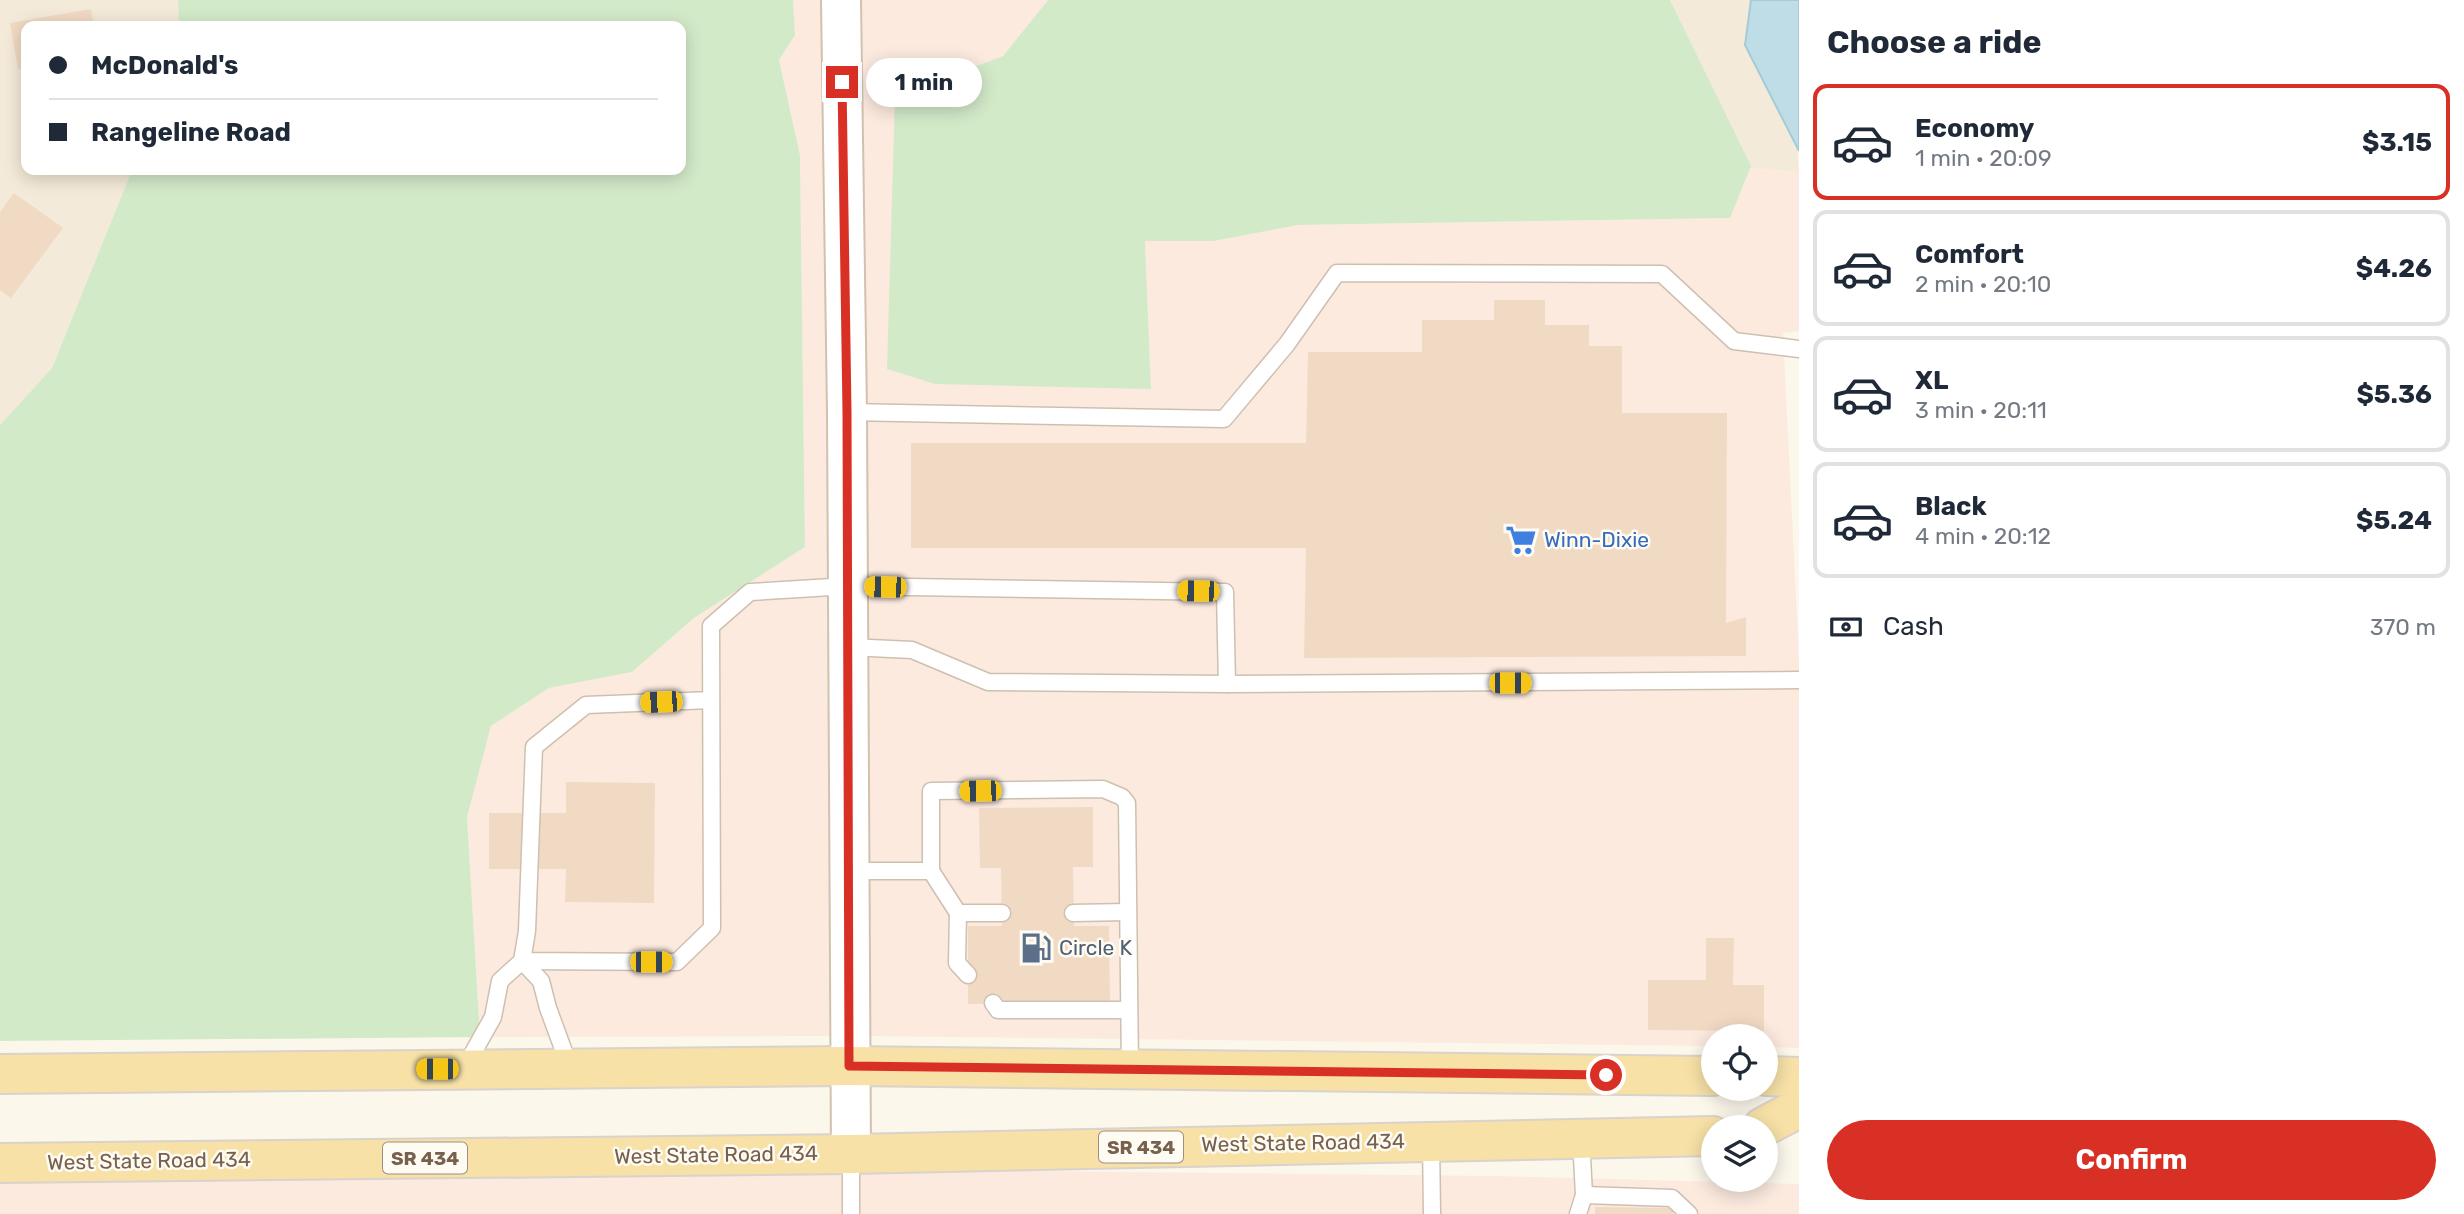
<!DOCTYPE html>
<meta charset="utf-8">
<style>
body{margin:0;font-family:Rubik,sans-serif;background:#f6f6f7;color:#1f2937;height:100vh;display:flex;flex-direction:column;font-size:26px;white-space:nowrap}
*{box-sizing:border-box;margin:0}
p{font-size:23px;color:#747a83}
.icon{flex:none;width:38px;height:38px;fill:none;stroke:currentColor;stroke-width:2;stroke-linecap:round;stroke-linejoin:round}
.map{position:relative;flex:1;overflow:hidden}
.side{display:flex;flex-direction:column;background:#fff;width:665px}
.side>*{flex:none}
.top-card{position:absolute;left:21px;top:21px;width:665px;height:154px;border-radius:14px;box-shadow:0 4px 18px #0003;display:grid;align-content:center;height:154px;padding:0 28px;background:#fff}
.fabs{position:absolute;left:1701px;top:1024px;display:grid;gap:14px}
.fabs a{display:grid;place-items:center;width:77px;height:77px;border-radius:50%;background:#fff;box-shadow:0 4px 18px #0003;font-size:35px}
.end{position:absolute;width:32px;height:32px;margin:-16px;border:9px solid #d93025;background:#fff;box-shadow:0 0 0 4px #fff}
.from{border-radius:50%}
.bubble{position:absolute;height:49px;border-radius:24px;background:#fff;box-shadow:0 4px 18px #0003;font-size:23px;font-weight:700;line-height:49px;text-align:center}
.car{position:absolute;width:21px;height:42px;margin:-21px -10px;border-radius:9px;box-shadow:0 0 5px 2px #0007;background:linear-gradient(#f5c518 24%,#345 0 40%,#f5c518 0 76%,#345 0 86%,#f5c518 0)}
.top-card b{display:flex;align-items:center;gap:24px;height:66px;font-size:26px}
.top-card b+b{border-top:2px solid #e0e1e3}
.top-card i{width:18px;height:18px;background:#1f2937}
ul{padding:0;list-style:none}
li{display:flex;align-items:center;gap:21px;height:116px;margin:0 14px 10px;padding:0 14px;border:4px solid #e0e1e3;border-radius:14px}
li div{flex:1}
li b{display:block;font-size:26px}
li em{font-style:normal;font-weight:700}
li.active{border-color:#d93025}
li>.icon{width:63px;height:63px;stroke-width:1.5}
h2{padding:0 28px;font-size:32px;line-height:84px}
.pay{display:flex;align-items:center;gap:18px;height:77px;padding:0 28px;font-size:26px}
.pay p{margin-inline-start:auto}
.primary-button{display:flex;gap:14px;margin-top:auto;padding:14px 28px}
.primary-button a{flex:1;height:80px;border-radius:42px;background:#d93025;color:#fff;font-size:28px;font-weight:700;line-height:80px;text-align:center}
main{display:flex;flex:1;min-height:0}
.map>svg:first-child{display:block}
.residential{fill:#f4ead9}
.commercial{fill:#fceadf}
.green{fill:#d3eac9}
.water{fill:#bfdde6;stroke:#a6cbd7;stroke-width:2}
.building{fill:#f1dac4}
.lines{fill:none;stroke-linecap:round;stroke-linejoin:round}
.lane-casing{stroke:#cec0b0;stroke-width:19}
.secondary-casing{stroke:#d1c1ae;stroke-width:42}
.primary-casing{stroke:#d9d2cd;stroke-width:42}
.lane{stroke:#fff;stroke-width:16}
.secondary{stroke:#fff;stroke-width:38}
.primary{stroke:#f7e1a7;stroke-width:38}
.route{stroke:#d93025;stroke-width:9}
.labels{text-anchor:middle;stroke-width:5;stroke-linejoin:round;paint-order:stroke}
.shield{fill:#fefbf2;stroke:#a08e7f;stroke-width:2}
.shield-label{font-size:19px;font-weight:bold;fill:#77604e}
.shop-label{font-size:21px;fill:#366cbe;stroke:#fefbf2;text-anchor:start}
.service-label{font-size:21px;fill:#4e5e75;stroke:#fefbf2;text-anchor:start}
.street-label{font-size:21px;fill:#77604e;stroke:#fefbf2}
</style>
<main>
<div class="map">
<svg width="1799" height="1214" viewBox="0 0 1799 1214">
<rect width="100%" height="100%" fill="#fcf7eb"/>
<g class="residential">
<path d="M0,0H178L179,24L26,26V170H132L52,368L0,425Z"/>
<path d="M1670,0H1751L1745,46L1797,143L1799,172L1750,168Z"/>
</g>
<g class="commercial">
<path d="M793,0H825L833,1036L480,1037L467,817L491,726L549,688L632,672L694,618L805,547L800,155L779,60L795,35Z"/>
<path d="M857,0H1048L1003,56L895,96L1151,389L1145,241H1214L1298,225L1729,218L1750,168L1799,172V331L1783,333L1799,659V1048L1766,1047V1036H1713V1046L865,1036Z"/>
<path d="M1037,1171L1493,1176L1799,1184V1214H0V1181Z"/>
</g>
<g class="green">
<path d="M178,0H793L795,35L779,60L800,155L805,547L694,618L632,672L549,688L491,726L467,817L480,1037L0,1041V425L52,368L132,170H681V26H179Z"/>
<path d="M1048,0H1670L1751,166L1730,218L1298,225L1214,241H1145L1151,389L935,384L887,369L895,96L1003,56Z"/>
</g>
<path class="water" d="M1751,0H1799V151L1745,45Z"/>
<g class="building">
<path d="M91,9L94,26H26V68L18,69L10,23Z"/>
<path d="M14,193L63,228L11,298L0,290V212Z"/>
<path d="M1494,300H1545V325H1589V346H1622V413H1727L1726,623L1746,617V656L1304,658L1306,548H911V443H1306L1308,352H1422V320H1494Z"/>
<path d="M566,782L655,783L654,903L565,902L566,869H489V813H566Z"/>
<path d="M1093,807V867H1073L1074,926H1109L1110,1002L968,1004V926H1002L1001,868H980L979,808Z"/>
<path d="M1706,938H1734L1733,985H1764V1031L1648,1030V980H1706Z"/>
<path d="M1595,1207L1673,1208V1214H1595Z"/>
</g>
<g class="lines">
<g class="lane-casing">
<g id="lane">
<path d="M847,412L1224,419L1287,344L1337,273L1662,274L1734,341L1799,349"/>
<path d="M849,647L912,650L988,682L1227,684"/>
<path d="M711,700L586,705L534,747L527,931L522,961L677,962L712,928L711,626L750,592L848,586L1225,592L1227,684L1799,680"/>
<path d="M850,871H931V791L1103,789L1122,797L1127,803L1130,1069"/>
<path d="M931,871L958,913"/>
<path d="M1073,913L1128,912"/>
<path d="M968,975L957,963L958,913H1002"/>
<path d="M993,1003L998,1010H1129"/>
<path d="M465,1067L493,1017L500,981L522,961L541,981L548,1008L570,1068"/>
<path d="M1431,1141L1432,1214"/>
<path d="M1584,1195L1672,1198L1689,1214"/>
<path d="M851,1214V1154"/>
<path d="M1578,1214L1584,1195L1581,1138"/>
</g>
</g>
<g class="secondary-casing">
<path id="secondary" d="M841,0L847,412L851,1154"/>
</g>
<g class="primary-casing">
<g id="primary">
<path d="M0,1074L849,1066L1713,1076"/>
<path d="M1766,1076L1799,1077"/>
<path d="M1763,1127L1799,1108"/>
<path d="M0,1163L851,1154L1713,1136"/>
</g>
</g>
<use href="#lane" class="lane"/>
<use href="#secondary" class="secondary"/>
<use href="#primary" class="primary"/>
</g>
<g class="lines">
<path class="route" d="M842,82L847,412L849,1066L1606,1075"/>
</g>
<defs>
<g id="supermarket-bare" transform="scale(2.415)"><path d="M-6-5.5h2.5l.6 2H6L4.5 2H-2.5L-4.4-4H-6ZM-1.5 3.2a1.3 1.3 0 1 0 .1 0ZM3 3.2a1.3 1.3 0 1 0 .1 0Z" fill="#3f7fe0" stroke="#fefbf2" stroke-width="2.5" paint-order="stroke"/></g>
<g id="fuel-bare" transform="scale(2.415)"><path d="M-5.5-6h7V0h2V4h1.3V-2.5L3-4.5l.8-.8L6-3V5H2.5V1h-1V6h-7ZM-4.2-4.7v3.2H.2V-4.7Z" fill="#5c6f8a" stroke="#fefbf2" stroke-width="2.5" paint-order="stroke"/></g>
</defs>
<g fill-rule="evenodd">
<use href="#supermarket-bare" x="1521" y="540"/>
<use href="#fuel-bare" x="1036" y="948"/>
</g>
<g class="labels">
<g class="shield">
<rect x="1099" y="1131.5" width="84" height="31" rx="5"/>
<rect x="383" y="1142.5" width="84" height="31" rx="5"/>
</g>
<g class="shield-label">
<text x="1141" y="1154">SR 434</text>
<text x="425" y="1165">SR 434</text>
</g>
<g class="shop-label">
<text x="1544" y="547">Winn-Dixie</text>
</g>
<g class="service-label">
<text x="1059" y="955">Circle K</text>
</g>
<g class="street-label">
<text transform="translate(1303 1143) rotate(-1)" y="7">West State Road 434</text>
<text transform="translate(716 1155) rotate(-1)" y="7">West State Road 434</text>
<text transform="translate(149 1161) rotate(-1)" y="7">West State Road 434</text>
</g>
</g>
</svg>
<div class="fabs">
<a><svg class="icon" aria-label="locate" viewBox="0 0 24 24"><circle cx="12" cy="12" r="6"/><path d="M12 2v4M12 18v4M2 12h4M18 12h4"/></svg></a>
<a><svg class="icon" aria-label="layers" viewBox="0 0 24 24"><path d="M12 4l9 5-9 5-9-5zM3 14l9 5 9-5"/></svg></a>
</div>
<i class="end from" style="left:1606px;top:1075px"></i>
<i class="end" style="left:842px;top:82px"></i>
<div class="bubble" style="left:866px;top:58px;width:116px">1 min</div>
<i class="car" style="left:885px;top:587px;rotate:271deg"></i>
<i class="car" style="left:1198px;top:591px;rotate:271deg"></i>
<i class="car" style="left:1510px;top:683px;rotate:90deg"></i>
<i class="car" style="left:661px;top:702px;rotate:268deg"></i>
<i class="car" style="left:980px;top:791px;rotate:269deg"></i>
<i class="car" style="left:651px;top:962px;rotate:90deg"></i>
<i class="car" style="left:437px;top:1069px;rotate:270deg"></i>
<div class="top-card">
<b><i class="from"></i>McDonald's</b>
<b><i></i>Rangeline Road</b>
</div>
</div>
<section class="side">
<h2>Choose a ride</h2>
<ul>
<li class="active"><svg class="icon" aria-label="car" viewBox="0 0 24 24"><path d="M5 17H2v-5l4-1 3-4h7l3 4 3 1v5h-3M9 17h6M6 11h13"/><circle cx="7" cy="17" r="2"/><circle cx="17" cy="17" r="2"/></svg><div><b>Economy</b><p>1 min · 20:09</p></div><em>$3.15</em></li>
<li><svg class="icon" aria-label="car" viewBox="0 0 24 24"><path d="M5 17H2v-5l4-1 3-4h7l3 4 3 1v5h-3M9 17h6M6 11h13"/><circle cx="7" cy="17" r="2"/><circle cx="17" cy="17" r="2"/></svg><div><b>Comfort</b><p>2 min · 20:10</p></div><em>$4.26</em></li>
<li><svg class="icon" aria-label="car" viewBox="0 0 24 24"><path d="M5 17H2v-5l4-1 3-4h7l3 4 3 1v5h-3M9 17h6M6 11h13"/><circle cx="7" cy="17" r="2"/><circle cx="17" cy="17" r="2"/></svg><div><b>XL</b><p>3 min · 20:11</p></div><em>$5.36</em></li>
<li><svg class="icon" aria-label="car" viewBox="0 0 24 24"><path d="M5 17H2v-5l4-1 3-4h7l3 4 3 1v5h-3M9 17h6M6 11h13"/><circle cx="7" cy="17" r="2"/><circle cx="17" cy="17" r="2"/></svg><div><b>Black</b><p>4 min · 20:12</p></div><em>$5.24</em></li>
</ul>
<div class="pay"><svg class="icon" aria-label="cash" viewBox="0 0 24 24"><path d="M3 7h18v10H3z"/><circle cx="12" cy="12" r="2"/></svg>Cash<p>370 m</p></div>
<div class="primary-button"><a>Confirm</a></div>
</section>
</main>
